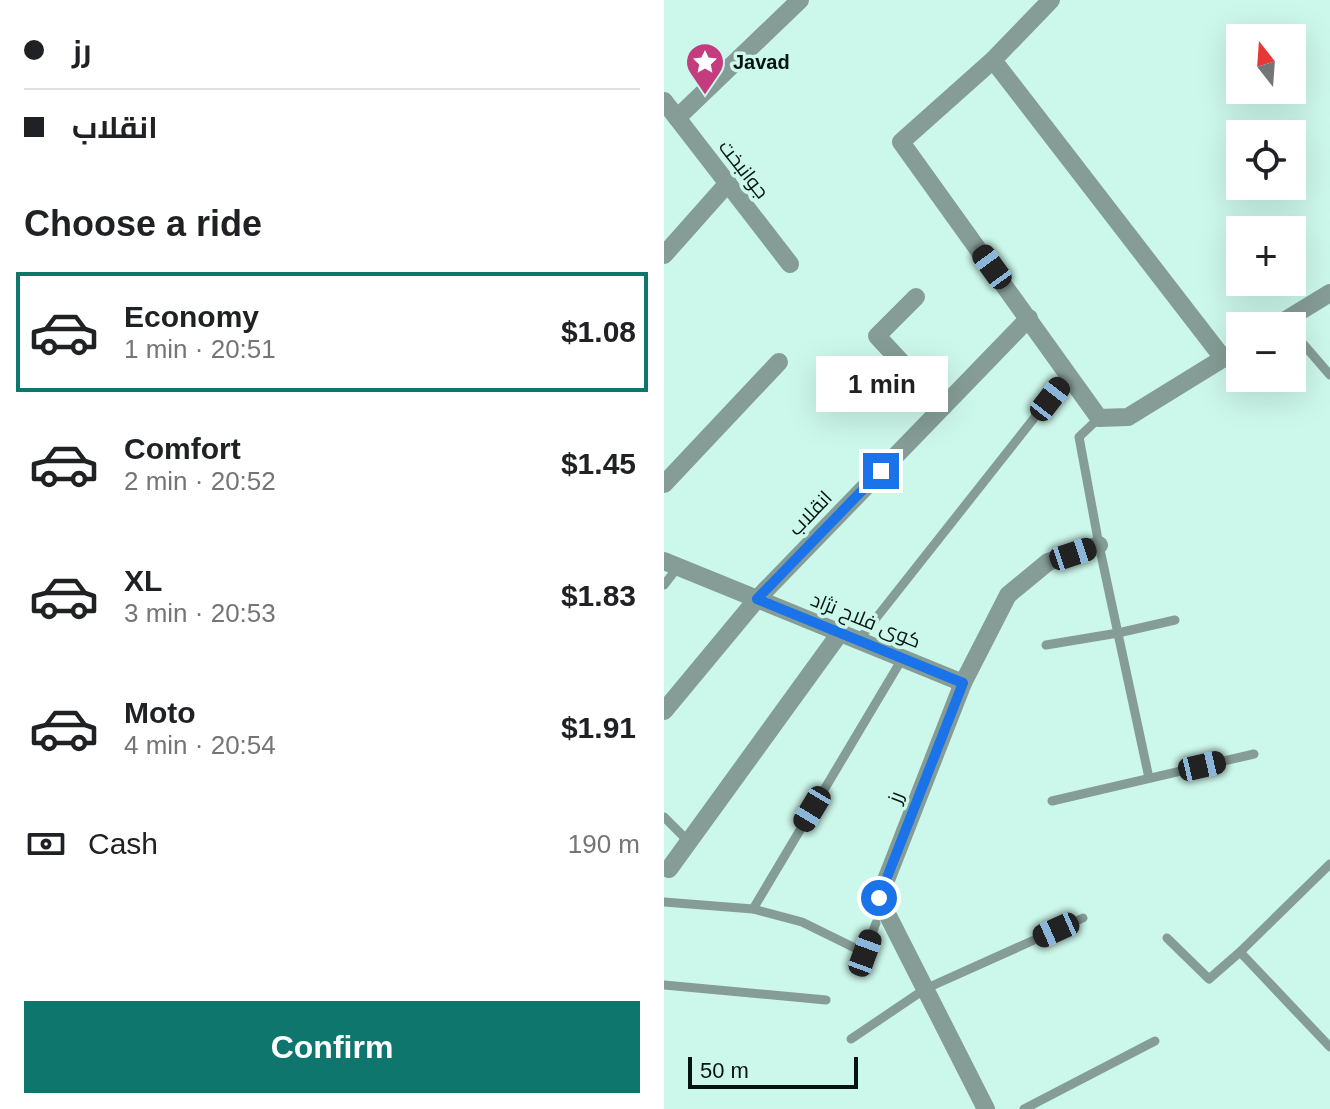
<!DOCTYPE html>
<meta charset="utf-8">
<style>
body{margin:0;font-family:Helvetica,Cairo,sans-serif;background:#f2f2f2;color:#202124;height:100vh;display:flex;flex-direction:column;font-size:30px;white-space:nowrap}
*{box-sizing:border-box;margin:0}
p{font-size:26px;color:#757577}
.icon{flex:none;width:44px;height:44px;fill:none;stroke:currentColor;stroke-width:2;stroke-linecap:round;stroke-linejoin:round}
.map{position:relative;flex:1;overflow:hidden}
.details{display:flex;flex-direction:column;background:#fff;width:664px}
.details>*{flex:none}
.banner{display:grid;align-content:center;height:176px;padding:0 24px;background:#fff}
.needle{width:52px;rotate:343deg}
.controls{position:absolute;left:562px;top:24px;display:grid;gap:16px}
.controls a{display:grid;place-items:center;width:80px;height:80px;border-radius:0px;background:#fff;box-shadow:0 8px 32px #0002;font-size:40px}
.scale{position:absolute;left:24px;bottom:20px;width:170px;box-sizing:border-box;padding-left:8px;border:4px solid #051411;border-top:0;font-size:22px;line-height:28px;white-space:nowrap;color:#051411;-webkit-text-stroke:6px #ccf7eb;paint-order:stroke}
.end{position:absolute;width:36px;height:36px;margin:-18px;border:10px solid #1a73e8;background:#fff;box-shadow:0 0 0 4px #fff}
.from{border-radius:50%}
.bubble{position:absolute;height:56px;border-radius:0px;background:#fff;box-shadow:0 8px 32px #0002;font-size:26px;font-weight:700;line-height:56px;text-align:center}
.car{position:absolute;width:24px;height:48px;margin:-24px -12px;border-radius:10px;box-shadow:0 0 6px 2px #0007;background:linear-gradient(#222 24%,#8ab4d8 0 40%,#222 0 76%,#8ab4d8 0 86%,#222 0)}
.banner b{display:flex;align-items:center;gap:28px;height:76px;font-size:30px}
.banner b+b{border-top:2px solid #e0e0e0}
.banner i{width:20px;height:20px;background:#202124}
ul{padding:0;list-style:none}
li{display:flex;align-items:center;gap:24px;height:120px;margin:0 16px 12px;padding:0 8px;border:4px solid transparent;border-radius:0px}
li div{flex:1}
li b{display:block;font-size:30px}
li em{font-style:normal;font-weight:700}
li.on{border-color:#0f766e}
li>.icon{width:72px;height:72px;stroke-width:1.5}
h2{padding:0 24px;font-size:36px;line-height:96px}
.pay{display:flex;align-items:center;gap:20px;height:88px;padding:0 24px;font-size:30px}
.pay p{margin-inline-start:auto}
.cta{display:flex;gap:16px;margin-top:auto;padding:16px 24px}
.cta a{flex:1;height:92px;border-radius:0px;background:#0f766e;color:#fff;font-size:32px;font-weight:700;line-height:92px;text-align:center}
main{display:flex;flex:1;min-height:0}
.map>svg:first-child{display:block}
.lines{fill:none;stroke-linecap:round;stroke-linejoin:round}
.lane{stroke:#859d96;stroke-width:9}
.street{stroke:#859d96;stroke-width:18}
.route{stroke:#1a73e8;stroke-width:10}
.labels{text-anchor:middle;stroke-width:7;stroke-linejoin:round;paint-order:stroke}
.poi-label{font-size:20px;font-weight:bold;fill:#051411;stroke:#ccf7eb;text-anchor:start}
.street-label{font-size:20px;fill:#051411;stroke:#ccf7eb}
</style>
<main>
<section class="details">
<div class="banner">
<b><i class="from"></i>رز</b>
<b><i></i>انقلاب</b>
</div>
<h2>Choose a ride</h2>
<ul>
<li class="on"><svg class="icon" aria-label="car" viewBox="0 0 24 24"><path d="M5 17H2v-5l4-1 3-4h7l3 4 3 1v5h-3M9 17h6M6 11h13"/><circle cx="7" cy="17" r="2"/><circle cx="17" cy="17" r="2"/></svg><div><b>Economy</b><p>1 min · 20:51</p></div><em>$1.08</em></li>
<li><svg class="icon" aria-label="car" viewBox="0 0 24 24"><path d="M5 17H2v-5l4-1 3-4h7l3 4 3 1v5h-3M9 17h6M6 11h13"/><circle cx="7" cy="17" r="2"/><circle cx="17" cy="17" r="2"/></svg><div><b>Comfort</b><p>2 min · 20:52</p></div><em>$1.45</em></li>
<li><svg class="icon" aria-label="car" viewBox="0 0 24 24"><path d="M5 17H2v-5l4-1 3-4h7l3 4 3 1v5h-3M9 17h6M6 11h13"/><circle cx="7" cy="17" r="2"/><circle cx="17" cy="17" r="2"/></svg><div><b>XL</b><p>3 min · 20:53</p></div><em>$1.83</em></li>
<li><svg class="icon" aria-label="car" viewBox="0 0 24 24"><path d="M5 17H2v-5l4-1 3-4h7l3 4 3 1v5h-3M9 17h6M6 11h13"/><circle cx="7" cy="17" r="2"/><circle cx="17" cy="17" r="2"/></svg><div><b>Moto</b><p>4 min · 20:54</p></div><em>$1.91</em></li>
</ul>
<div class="pay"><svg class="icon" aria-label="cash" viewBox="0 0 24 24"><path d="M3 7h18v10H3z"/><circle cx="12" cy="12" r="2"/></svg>Cash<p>190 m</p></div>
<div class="cta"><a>Confirm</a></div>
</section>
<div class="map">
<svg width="666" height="1109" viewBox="0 0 666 1109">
<rect width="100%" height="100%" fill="#ccf7eb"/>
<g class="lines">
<g class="lane">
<path d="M628,331L666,375"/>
<path d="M435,418L415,437L435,545L485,778"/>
<path d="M0,585L14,567"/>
<path d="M194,641L405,374"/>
<path d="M382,645L454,633L511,620"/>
<path d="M388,801L590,754"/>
<path d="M0,817L25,842"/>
<path d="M0,902L89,909L138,922L201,953L212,923"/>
<path d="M89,909L238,659"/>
<path d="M503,938L545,979L576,952L666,864"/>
<path d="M576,952L666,1047"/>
<path d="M0,985L162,1000"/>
<path d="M187,1039L261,989L419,918"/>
<path d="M360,1109L491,1041"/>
</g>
<g class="street">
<path d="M387,0L329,60L237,142L435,418L464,417L576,348"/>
<path d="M329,60L559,358"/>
<path d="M0,101L126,264"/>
<path d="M13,118L136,0"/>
<path d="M0,255L64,183"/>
<path d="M252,297L213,336L279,407"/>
<path d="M612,326L666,293"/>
<path d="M0,484L115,362"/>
<path d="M0,561L299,683"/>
<path d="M0,711L93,599L365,318"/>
<path d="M5,869L176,633"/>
<path d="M322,1109L215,898L299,683L344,595L384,562L435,545"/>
</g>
</g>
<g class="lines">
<path class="route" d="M215,898L299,683L93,599L217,471"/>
</g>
<defs>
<g id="sight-pin" transform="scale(2)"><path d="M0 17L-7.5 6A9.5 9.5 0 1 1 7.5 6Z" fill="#c23c7e" stroke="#ccf7eb"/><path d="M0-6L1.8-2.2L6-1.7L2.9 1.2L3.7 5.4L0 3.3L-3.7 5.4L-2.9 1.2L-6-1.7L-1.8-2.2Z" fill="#fff"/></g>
</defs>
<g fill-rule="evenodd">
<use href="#sight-pin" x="41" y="62"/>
</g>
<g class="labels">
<g class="poi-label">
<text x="69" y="69">Javad</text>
</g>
<g class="street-label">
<text transform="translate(80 169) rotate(52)" y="7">جوانبخت</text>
<text transform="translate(146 513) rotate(-46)" y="7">انقلاب</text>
<text transform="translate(202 620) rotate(22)" y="7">کوی فلاح نژاد</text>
<text transform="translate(231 797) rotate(-69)" y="7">رز</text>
</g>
</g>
</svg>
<div class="controls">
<a><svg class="needle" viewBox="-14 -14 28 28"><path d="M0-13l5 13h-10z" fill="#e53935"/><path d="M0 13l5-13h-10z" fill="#757577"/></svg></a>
<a><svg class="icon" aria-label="locate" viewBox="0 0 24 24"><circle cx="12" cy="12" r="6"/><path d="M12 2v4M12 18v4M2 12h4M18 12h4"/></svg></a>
<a>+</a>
<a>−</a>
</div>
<div class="scale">50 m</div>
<i class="end from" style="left:215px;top:898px"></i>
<i class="end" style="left:217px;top:471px"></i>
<div class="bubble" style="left:152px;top:356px;width:132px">1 min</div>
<i class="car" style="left:328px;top:267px;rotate:324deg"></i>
<i class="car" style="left:386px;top:399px;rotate:38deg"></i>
<i class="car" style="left:409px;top:554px;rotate:72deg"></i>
<i class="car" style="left:538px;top:766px;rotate:77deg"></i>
<i class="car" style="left:148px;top:809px;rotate:211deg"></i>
<i class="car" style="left:392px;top:930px;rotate:246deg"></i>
<i class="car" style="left:201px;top:953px;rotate:20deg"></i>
</div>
</main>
